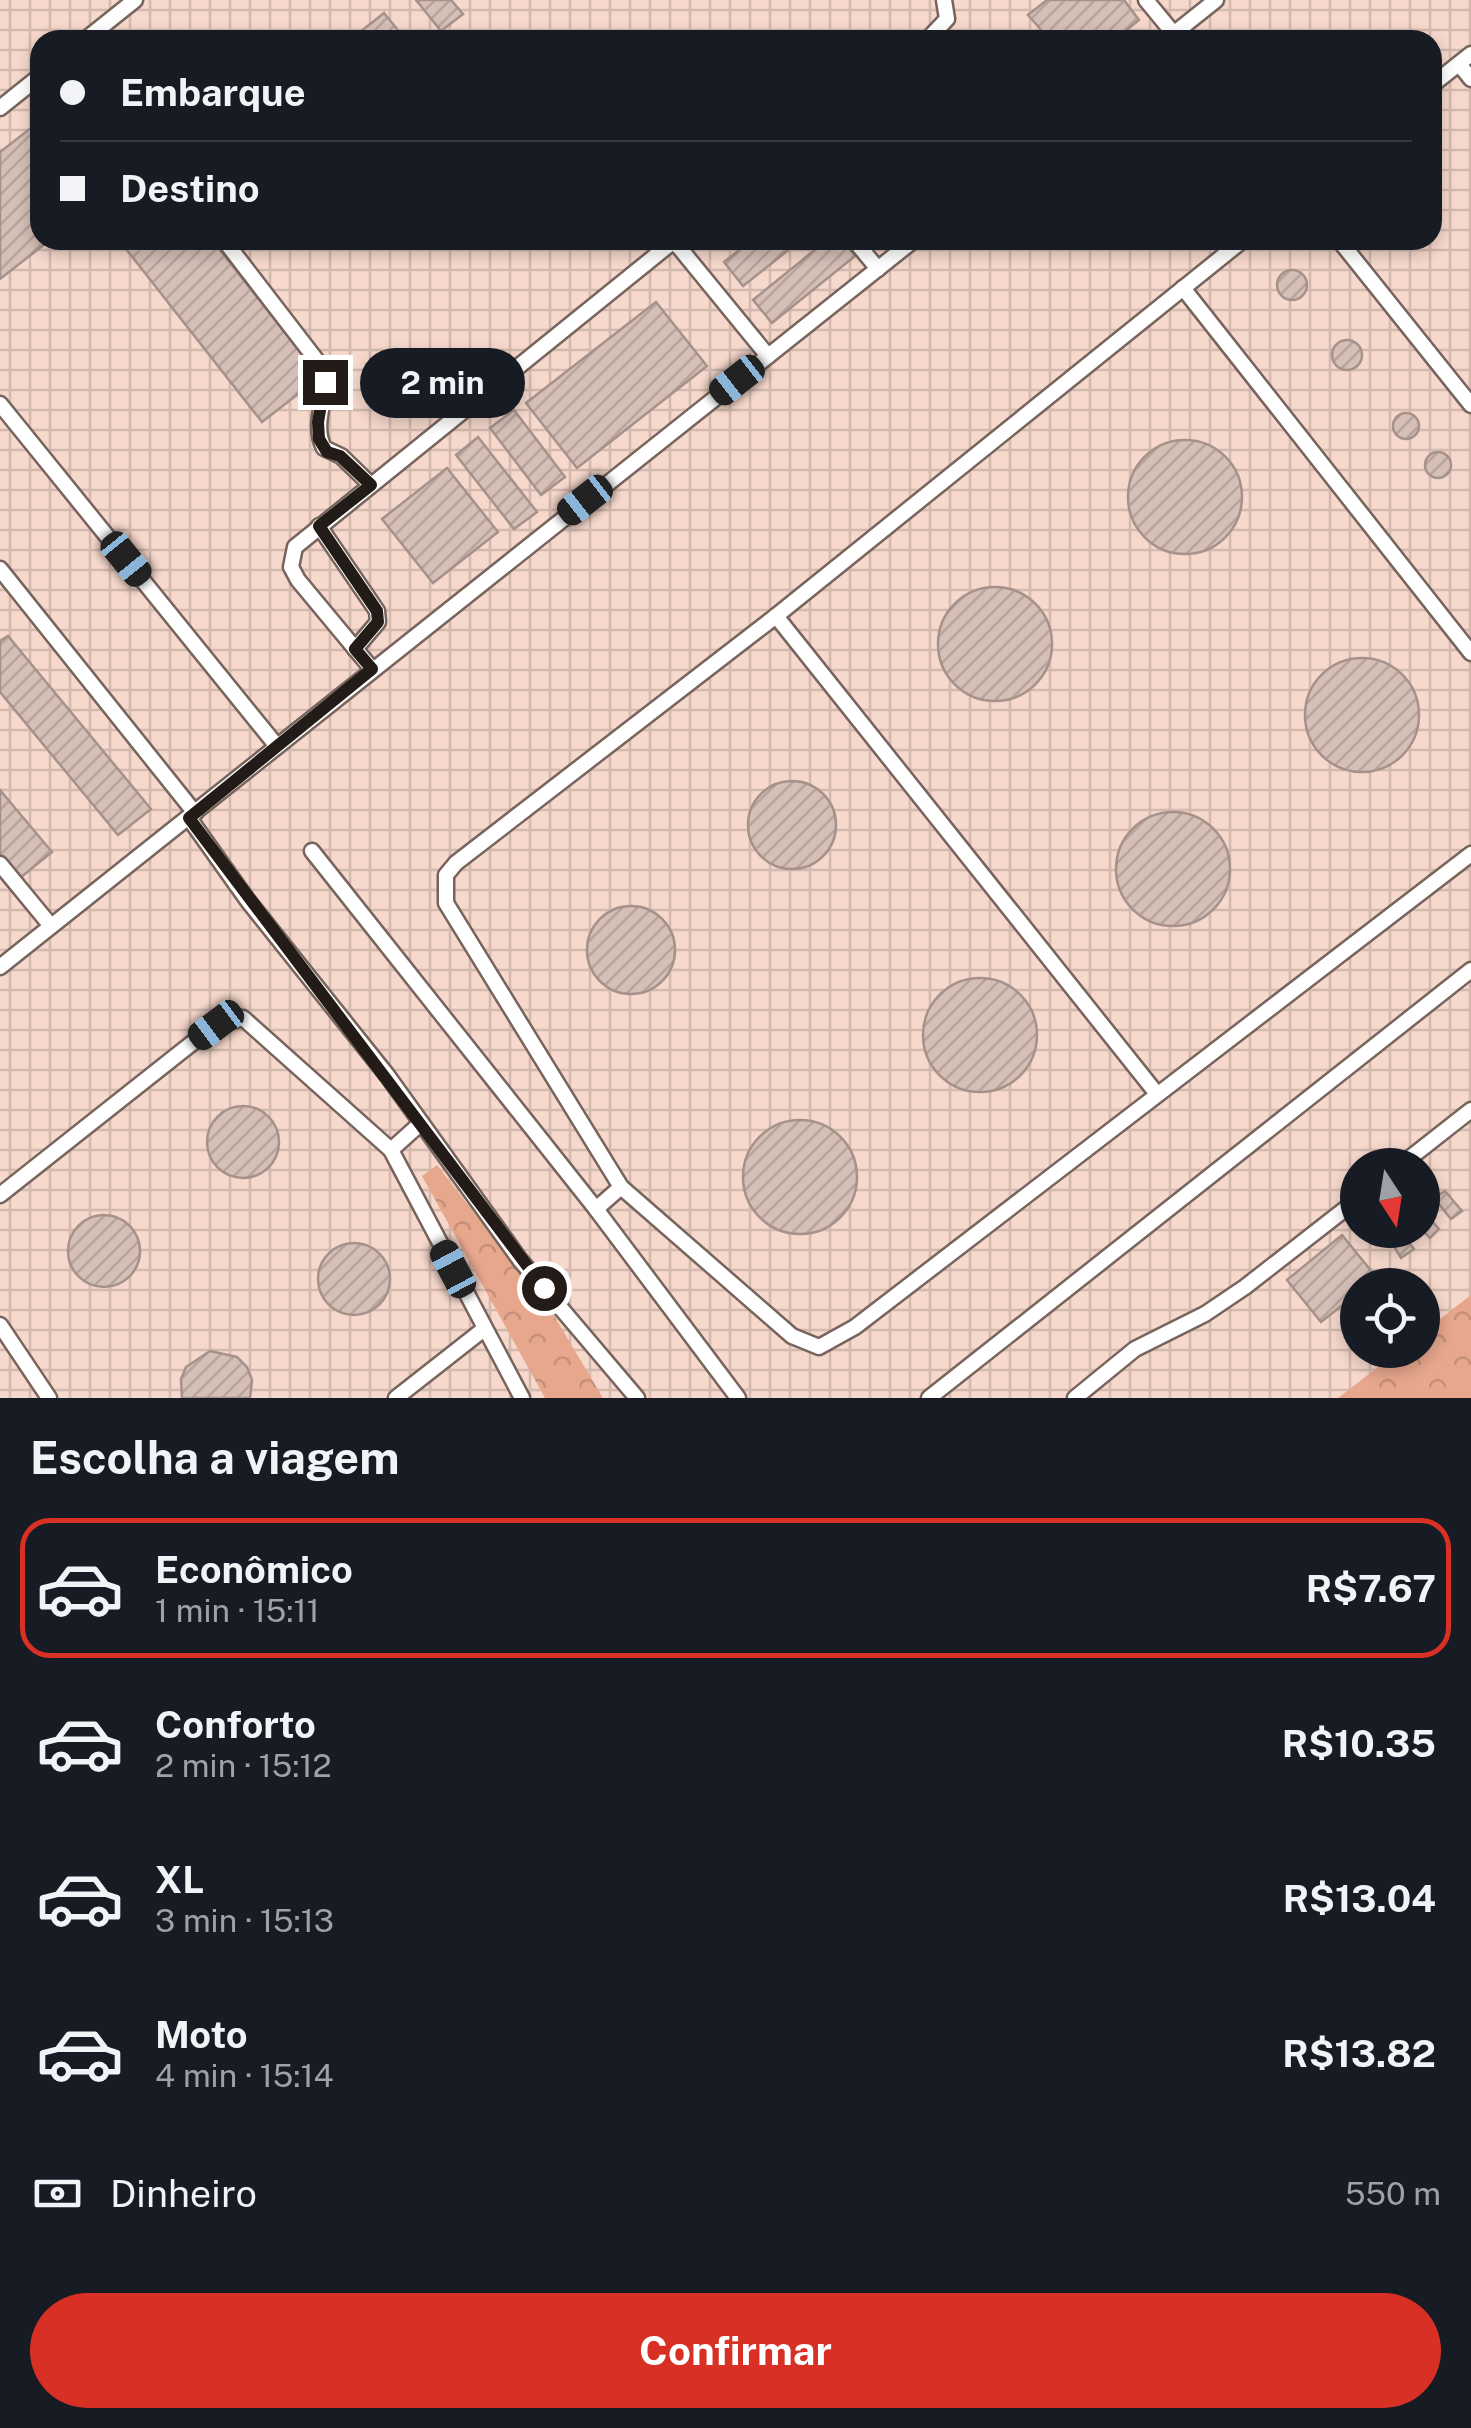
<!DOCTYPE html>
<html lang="pt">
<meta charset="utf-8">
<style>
body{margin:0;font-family:"Public Sans",sans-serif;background:#20242c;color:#f1f3f6;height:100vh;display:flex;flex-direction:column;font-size:38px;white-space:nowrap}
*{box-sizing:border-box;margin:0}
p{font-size:32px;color:#9ea1a6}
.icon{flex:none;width:55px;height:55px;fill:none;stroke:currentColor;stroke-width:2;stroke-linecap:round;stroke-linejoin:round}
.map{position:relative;height:1398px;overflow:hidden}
.sheet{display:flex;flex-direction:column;background:#171b24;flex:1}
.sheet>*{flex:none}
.hud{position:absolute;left:30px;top:30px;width:1412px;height:220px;border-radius:30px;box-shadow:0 5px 15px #0003;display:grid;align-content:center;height:220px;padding:0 30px;background:#171b24}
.needle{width:65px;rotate:168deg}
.buttons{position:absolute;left:1340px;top:1148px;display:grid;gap:20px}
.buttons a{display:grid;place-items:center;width:100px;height:100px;border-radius:50%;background:#171b24;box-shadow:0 5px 15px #0003;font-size:50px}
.end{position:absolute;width:45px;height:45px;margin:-22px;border:12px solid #221b17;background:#fff;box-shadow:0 0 0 5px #fff}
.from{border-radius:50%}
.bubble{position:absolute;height:70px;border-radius:35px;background:#171b24;box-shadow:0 5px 15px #0003;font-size:32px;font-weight:700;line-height:70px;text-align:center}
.car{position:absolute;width:30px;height:60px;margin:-30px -15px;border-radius:12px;box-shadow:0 0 8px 2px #0007;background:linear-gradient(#222 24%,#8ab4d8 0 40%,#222 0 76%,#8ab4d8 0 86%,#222 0)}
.hud b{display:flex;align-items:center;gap:35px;height:95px;font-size:38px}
.hud b+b{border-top:2px solid #363941}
.hud i{width:25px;height:25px;background:#f1f3f6}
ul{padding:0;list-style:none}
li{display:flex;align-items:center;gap:30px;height:140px;margin:0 20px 15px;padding:0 10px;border:5px solid transparent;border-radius:30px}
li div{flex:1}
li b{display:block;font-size:38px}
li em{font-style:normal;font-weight:700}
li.active{border-color:#d93025}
li>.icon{width:90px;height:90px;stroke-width:1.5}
h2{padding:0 30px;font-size:45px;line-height:120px}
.pay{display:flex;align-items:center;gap:25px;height:110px;padding:0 30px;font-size:38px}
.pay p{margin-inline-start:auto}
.button{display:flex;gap:20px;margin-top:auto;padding:20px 30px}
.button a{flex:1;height:115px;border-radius:60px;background:#d93025;color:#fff;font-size:40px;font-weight:700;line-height:115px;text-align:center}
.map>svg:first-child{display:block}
.industrial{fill:url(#industrial-grid);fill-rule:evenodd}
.forest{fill:url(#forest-crowns)}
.building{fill:url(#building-hatch);stroke:#a6928a;stroke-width:2.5}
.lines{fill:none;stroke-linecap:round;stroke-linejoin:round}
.minor-casing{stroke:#77645c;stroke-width:19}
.minor{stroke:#fff;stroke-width:14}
.route{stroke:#221b17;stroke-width:12}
</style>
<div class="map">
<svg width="1471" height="1398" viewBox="0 0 1471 1398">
<defs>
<pattern id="industrial-grid" width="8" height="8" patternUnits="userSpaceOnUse" patternTransform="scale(2.5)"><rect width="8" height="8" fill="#f6d8cc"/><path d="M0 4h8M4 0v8" fill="none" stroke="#d3b9ae"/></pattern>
<pattern id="forest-crowns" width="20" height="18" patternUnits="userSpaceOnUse" patternTransform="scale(2.5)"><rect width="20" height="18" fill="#e7a78d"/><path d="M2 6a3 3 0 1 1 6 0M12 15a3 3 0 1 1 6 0" fill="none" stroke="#c68f79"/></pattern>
<pattern id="building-hatch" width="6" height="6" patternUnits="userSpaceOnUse" patternTransform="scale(2.5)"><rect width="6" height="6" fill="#d5bfb7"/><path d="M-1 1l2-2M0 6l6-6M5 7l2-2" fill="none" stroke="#b7a49d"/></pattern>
</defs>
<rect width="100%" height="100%" fill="#fde6dd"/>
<path class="industrial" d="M0,0H1471V1398H0ZM40,40H1432V240H40ZM1358,1165H1422V1230H1358ZM1358,1285H1422V1350H1358Z"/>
<g class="forest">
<path d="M437,1165L553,1314L603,1398H545L422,1176Z"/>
<path d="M1471,1295V1398H1338L1400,1350H1422L1423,1332Z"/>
</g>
<g class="building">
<path d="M416,0H451L463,14L441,31Z"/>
<path d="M1047,0H1124L1139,20L1114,40H1050L1028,15Z"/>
<path d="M384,13L406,40H350Z"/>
<path d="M40,121V240H50L0,279V152Z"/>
<path d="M119,240H212L320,377L262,422Z"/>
<path d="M752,240H801L743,286L724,262Z"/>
<path d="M827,240H842L855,256L772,323L753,300Z"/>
<circle cx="1292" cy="285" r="15"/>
<path d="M656,302L707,366L577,468L526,403Z"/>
<circle cx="1347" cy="355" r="15"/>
<path d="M514,410L565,477L541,495L490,428Z"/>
<circle cx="1406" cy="426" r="13"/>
<path d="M478,437L537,512L514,529L456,455Z"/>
<circle cx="1185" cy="497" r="57"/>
<circle cx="1438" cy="465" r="13"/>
<path d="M447,468L498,532L433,583L382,519Z"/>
<circle cx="995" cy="644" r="57"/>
<path d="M8,636L151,809L118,835L0,692V641Z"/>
<circle cx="1362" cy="715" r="57"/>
<circle cx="792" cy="825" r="44"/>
<path d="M0,790L52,852L20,878L0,854Z"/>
<circle cx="1173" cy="869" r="57"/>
<circle cx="631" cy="950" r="44"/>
<circle cx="980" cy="1035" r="57"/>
<circle cx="243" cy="1142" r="36"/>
<circle cx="800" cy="1177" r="57"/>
<path d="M1445,1191L1462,1211L1451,1219L1434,1198Z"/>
<path d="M1422,1210L1439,1229L1430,1238L1422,1230Z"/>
<circle cx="104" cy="1251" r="36"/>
<path d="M1401,1232L1414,1249L1401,1258L1390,1240Z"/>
<path d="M1342,1235L1377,1278L1368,1285H1358V1293L1321,1322L1287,1280Z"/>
<circle cx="354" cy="1279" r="36"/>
<path d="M210,1351L237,1357L247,1367L252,1380L250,1398H182L181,1379L186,1367Z"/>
</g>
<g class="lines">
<g class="minor-casing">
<g id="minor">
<path d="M1146,0L1174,34"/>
<path d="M85,40L135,0"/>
<path d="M927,40L947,19L944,0"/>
<path d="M1166,40L1216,0"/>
<path d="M1459,64L1471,79"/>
<path d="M1432,85L1471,54"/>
<path d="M0,108L40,76"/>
<path d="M224,240L321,366C332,394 310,421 324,448L341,456L371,485"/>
<path d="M854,240L878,269"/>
<path d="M1243,240L776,616L456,863L446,875V903L621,1187L792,1336L819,1347L855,1327L1471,854"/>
<path d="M1339,240L1471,405"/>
<path d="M674,241L768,356"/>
<path d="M1183,288L1471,653"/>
<path d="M0,404L276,745"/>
<path d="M319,526L377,611L378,622L355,649"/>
<path d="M0,569L195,813"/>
<path d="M776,616L1157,1094"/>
<path d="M372,669L298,580L291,567L295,547L675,240"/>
<path d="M189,818L248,901L387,1075L520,1260L637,1398"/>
<path d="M312,851L596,1209L738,1398"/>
<path d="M0,864L51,926"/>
<path d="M0,967L914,240"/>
<path d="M391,1150L421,1123"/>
<path d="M1401,1165L1471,1110"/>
<path d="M0,1195L215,1025L243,1018L391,1150L522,1398"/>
<path d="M596,1209L621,1187"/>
<path d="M0,1325L49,1398"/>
<path d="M396,1398L484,1329"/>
<path d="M929,1398L1471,970"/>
<path d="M1075,1398L1135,1349L1205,1314L1245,1287L1358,1199"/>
</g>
</g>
<use href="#minor" class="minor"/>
</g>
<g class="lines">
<path class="route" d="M325,382L318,422L319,439L327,452L340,456L371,485L319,526L377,611L378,622L355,649L372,669L189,818L544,1288"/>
</g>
</svg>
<div class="buttons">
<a><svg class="needle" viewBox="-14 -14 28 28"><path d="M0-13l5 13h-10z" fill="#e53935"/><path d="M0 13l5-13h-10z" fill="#9ea1a6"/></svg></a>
<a><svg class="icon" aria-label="locate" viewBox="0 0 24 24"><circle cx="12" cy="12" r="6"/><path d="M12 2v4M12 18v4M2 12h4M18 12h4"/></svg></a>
</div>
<i class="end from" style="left:544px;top:1288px"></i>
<i class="end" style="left:325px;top:382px"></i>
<div class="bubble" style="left:360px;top:348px;width:165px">2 min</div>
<i class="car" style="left:737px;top:380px;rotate:232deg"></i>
<i class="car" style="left:585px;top:500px;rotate:232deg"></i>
<i class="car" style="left:126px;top:559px;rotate:141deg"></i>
<i class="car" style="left:216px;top:1025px;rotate:233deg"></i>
<i class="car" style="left:453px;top:1269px;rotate:332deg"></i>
<div class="hud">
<b><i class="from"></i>Embarque</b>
<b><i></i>Destino</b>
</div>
</div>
<section class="sheet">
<h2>Escolha a viagem</h2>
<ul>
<li class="active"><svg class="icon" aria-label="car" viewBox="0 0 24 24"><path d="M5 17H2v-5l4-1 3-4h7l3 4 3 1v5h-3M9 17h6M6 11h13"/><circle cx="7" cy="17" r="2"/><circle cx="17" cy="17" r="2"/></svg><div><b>Econômico</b><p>1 min · 15:11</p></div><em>R$7.67</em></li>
<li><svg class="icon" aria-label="car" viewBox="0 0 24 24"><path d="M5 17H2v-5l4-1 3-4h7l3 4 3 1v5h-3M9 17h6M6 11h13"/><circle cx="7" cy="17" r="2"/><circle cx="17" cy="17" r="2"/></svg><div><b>Conforto</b><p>2 min · 15:12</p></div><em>R$10.35</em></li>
<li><svg class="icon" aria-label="car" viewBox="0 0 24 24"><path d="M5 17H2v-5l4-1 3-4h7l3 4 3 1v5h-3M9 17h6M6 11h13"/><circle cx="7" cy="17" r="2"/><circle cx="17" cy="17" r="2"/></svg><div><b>XL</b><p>3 min · 15:13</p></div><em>R$13.04</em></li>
<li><svg class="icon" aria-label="car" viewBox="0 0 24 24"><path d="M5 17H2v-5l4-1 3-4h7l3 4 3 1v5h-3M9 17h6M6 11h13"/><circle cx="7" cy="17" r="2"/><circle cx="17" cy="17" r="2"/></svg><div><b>Moto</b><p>4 min · 15:14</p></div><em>R$13.82</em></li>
</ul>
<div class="pay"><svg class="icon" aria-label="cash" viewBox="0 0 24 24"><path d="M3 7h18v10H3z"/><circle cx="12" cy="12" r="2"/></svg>Dinheiro<p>550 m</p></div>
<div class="button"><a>Confirmar</a></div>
</section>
